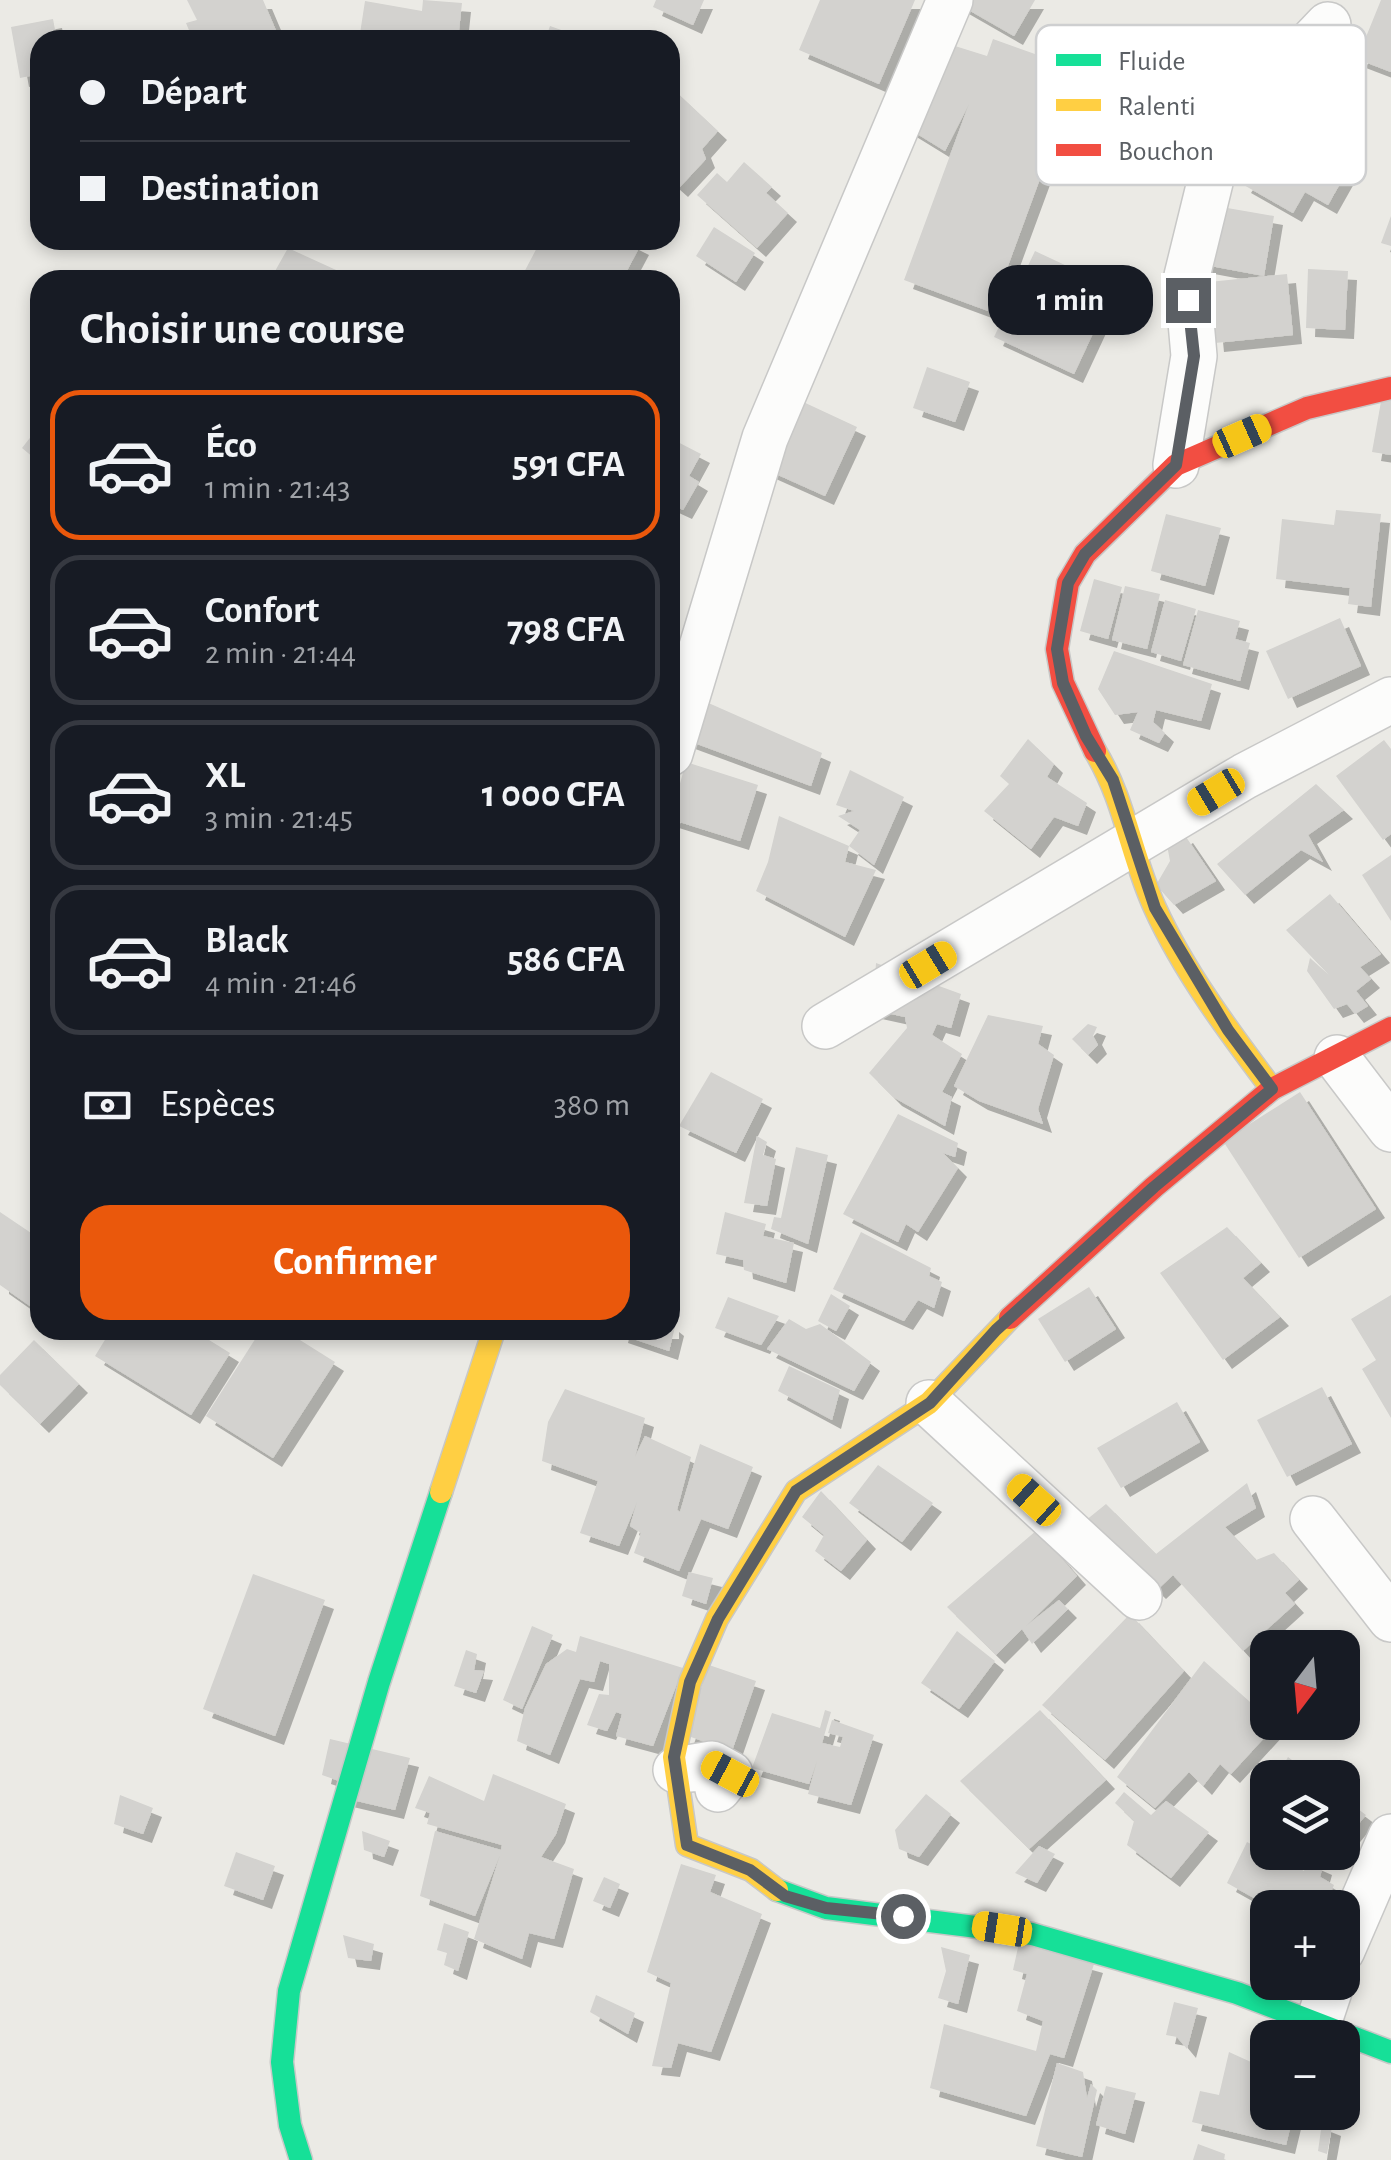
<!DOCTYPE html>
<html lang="fr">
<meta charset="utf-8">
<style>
body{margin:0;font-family:"Alegreya Sans",sans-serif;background:#242831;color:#f1f3f6;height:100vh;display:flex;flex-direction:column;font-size:38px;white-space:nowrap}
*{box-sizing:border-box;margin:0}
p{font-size:32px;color:#9ea1a6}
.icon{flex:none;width:55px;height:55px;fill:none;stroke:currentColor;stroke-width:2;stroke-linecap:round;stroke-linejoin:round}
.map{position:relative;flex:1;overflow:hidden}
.sheet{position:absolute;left:30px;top:270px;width:650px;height:1070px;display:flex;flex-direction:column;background:#171b24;border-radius:30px;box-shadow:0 5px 15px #0003}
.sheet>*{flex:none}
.top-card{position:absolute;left:30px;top:30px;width:650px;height:220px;border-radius:30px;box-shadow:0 5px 15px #0003;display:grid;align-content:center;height:220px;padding:0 50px;background:#171b24}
.needle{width:65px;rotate:196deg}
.buttons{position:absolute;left:1250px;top:1630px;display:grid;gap:20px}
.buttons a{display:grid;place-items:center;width:110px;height:110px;border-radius:20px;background:#171b24;box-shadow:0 5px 15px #0003;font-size:50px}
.end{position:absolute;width:45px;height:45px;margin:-22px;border:12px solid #5b5f64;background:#fff;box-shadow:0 0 0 5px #fff}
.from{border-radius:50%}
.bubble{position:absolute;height:70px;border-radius:30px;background:#171b24;box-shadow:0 5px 15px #0003;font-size:32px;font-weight:700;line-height:70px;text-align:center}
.car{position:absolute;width:30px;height:60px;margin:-30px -15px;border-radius:12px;box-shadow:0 0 8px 2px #0007;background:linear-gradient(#f5c518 24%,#345 0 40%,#f5c518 0 76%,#345 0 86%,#f5c518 0)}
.top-card b{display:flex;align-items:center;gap:35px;height:95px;font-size:38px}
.top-card b+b{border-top:2px solid #363941}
.top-card i{width:25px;height:25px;background:#f1f3f6}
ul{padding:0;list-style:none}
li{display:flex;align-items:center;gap:30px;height:150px;margin:0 20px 15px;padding:0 30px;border:5px solid #363941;border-radius:30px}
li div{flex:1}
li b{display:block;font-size:38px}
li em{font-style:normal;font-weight:700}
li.on{border-color:#ea580c}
li>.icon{width:90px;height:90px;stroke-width:1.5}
h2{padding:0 50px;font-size:45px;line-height:120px}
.pay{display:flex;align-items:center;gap:25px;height:110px;padding:0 50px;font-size:38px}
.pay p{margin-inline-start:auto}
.primary-button{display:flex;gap:20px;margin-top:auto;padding:20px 50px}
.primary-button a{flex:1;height:115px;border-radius:30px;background:#ea580c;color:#fff;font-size:40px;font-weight:700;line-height:115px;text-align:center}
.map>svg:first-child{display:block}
.building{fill:#d3d2cf;filter:url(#shadow)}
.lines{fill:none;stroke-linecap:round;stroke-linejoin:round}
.street-casing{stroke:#c8c8c7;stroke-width:48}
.fast-casing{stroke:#c8c8c7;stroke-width:25}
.slow-casing{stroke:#c8c8c7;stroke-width:25}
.jam-casing{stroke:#c8c8c7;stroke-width:25}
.street{stroke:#fcfcfb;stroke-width:45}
.fast{stroke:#16e098;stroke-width:22}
.slow{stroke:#ffcf43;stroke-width:22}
.jam{stroke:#f24e42;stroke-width:22}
.route{stroke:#5b5f64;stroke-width:12}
.key{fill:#fff;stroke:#cecfd0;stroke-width:2.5}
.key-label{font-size:28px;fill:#5b5f64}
</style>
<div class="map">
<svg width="1391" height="2160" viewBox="0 0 1391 2160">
<defs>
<filter id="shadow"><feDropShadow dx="9" dy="9" stdDeviation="0" flood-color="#0004"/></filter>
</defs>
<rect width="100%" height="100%" fill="#ebeae5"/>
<g class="building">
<path d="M187,0H263L280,40H193L186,23L197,20Z"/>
<path d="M423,0L462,3L458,40H359L365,1L422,11Z"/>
<path d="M656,0H704L693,25L653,7Z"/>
<path d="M820,0H915L879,84L799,50Z"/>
<path d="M963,0H1035L1014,36L960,5Z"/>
<path d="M1381,0H1391V72L1357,59Z"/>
<path d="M53,19L57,40H40V74L20,78L11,27Z"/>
<path d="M550,26L587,39V40H545Z"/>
<path d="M993,39L1080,70L991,312L904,280L969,104L945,151L906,127L955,46L987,56Z"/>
<path d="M670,86L718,131L702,149L706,159L679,188L670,180Z"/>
<path d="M1289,88L1337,115L1323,139L1355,157L1328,205L1305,192L1293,213L1242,184L1250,171L1244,167L1256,146L1248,141Z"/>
<path d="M744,162L772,187L766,193L788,213L757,248L697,195L717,173L727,182Z"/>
<path d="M1210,205L1274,216L1264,276L1200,264Z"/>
<path d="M1391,216V246L1381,243Z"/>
<path d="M714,227L755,253L736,282L696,256Z"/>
<path d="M541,240H628L640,246L622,280H520Z"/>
<path d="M288,248L358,280H270Z"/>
<path d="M1035,251L1114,288L1074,374L994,337Z"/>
<path d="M1308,269L1348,271L1345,330L1306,328Z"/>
<path d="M1287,274L1293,335L1215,343L1209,282Z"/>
<path d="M927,367L970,382L955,422L913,408Z"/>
<path d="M1382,396L1391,397V455L1372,452Z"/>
<path d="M799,400L857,427L825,496L767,470Z"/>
<path d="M40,425V463L22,448Z"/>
<path d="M670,438L701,454L689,476L699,482L683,510L670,504Z"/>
<path d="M1336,510L1381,514L1371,607L1348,604L1350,588L1276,579L1282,519L1334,525Z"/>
<path d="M1166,514L1221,528L1205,586L1151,571Z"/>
<path d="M1094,579L1122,587L1108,639L1080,631Z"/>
<path d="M1125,586L1160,594L1147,649L1112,640Z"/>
<path d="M1165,600L1196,609L1181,661L1151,652Z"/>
<path d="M1198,610L1240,621L1235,639L1250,643L1240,681L1183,665Z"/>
<path d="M1340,618L1361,666L1288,699L1266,651Z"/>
<path d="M1114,651L1212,684L1201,721L1156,710L1153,722L1165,733L1159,743L1130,730L1138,712L1115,715L1098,689Z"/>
<path d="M670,686L822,753L811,786L670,734Z"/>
<path d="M1028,739L1054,764L1047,777L1087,803L1078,826L1054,817L1031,849L984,811L1009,784L1000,776Z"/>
<path d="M1384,740L1391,749V834L1383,840L1336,776Z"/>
<path d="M686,762L758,785L740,841L670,819Z"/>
<path d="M850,770L904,797L874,865L849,846L845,862L876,870L845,937L756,891L768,862L779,816L849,846L860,830L838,816L854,811L836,805Z"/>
<path d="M1316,784L1344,810L1308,835L1323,862L1301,850L1245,895L1217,864Z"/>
<path d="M1184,834L1216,881L1174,905L1156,885L1170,861L1167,845Z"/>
<path d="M1391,855V921L1362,875Z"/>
<path d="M1330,894L1381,954L1360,967L1371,979L1356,991L1368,1006L1355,1014L1347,1004L1334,1009L1307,971L1310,958L1329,975L1286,930Z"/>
<path d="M876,963L961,994L951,1028L937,1024L932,1035L962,1054L942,1092L952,1097L945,1126L893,1097L869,1073L907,1028L905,1017L873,1010Z"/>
<path d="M988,1015L1043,1026L1038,1044L1054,1055L1038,1109L1043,1124L979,1101L954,1086Z"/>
<path d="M1088,1024L1097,1027L1093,1036L1098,1045L1088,1055L1072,1039Z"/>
<path d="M711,1072L763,1099L736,1153L679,1126Z"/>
<path d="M1300,1092L1376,1209L1299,1258L1223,1141Z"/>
<path d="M898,1114L958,1143L955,1157L943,1153L958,1168L918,1232L906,1224L898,1242L843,1214Z"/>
<path d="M757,1136L767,1142L763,1155L776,1159L767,1206L744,1203Z"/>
<path d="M796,1147L828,1155L808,1244L771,1229L774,1217L781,1218Z"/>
<path d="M0,1212L40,1239V1313L0,1285Z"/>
<path d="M725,1212L766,1224L763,1236L794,1243L786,1283L744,1270L743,1260L716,1254Z"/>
<path d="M1227,1227L1261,1263L1243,1278L1280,1317L1223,1360L1160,1273Z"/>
<path d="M861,1232L931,1268L929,1276L942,1282L934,1308L918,1300L904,1321L833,1289Z"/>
<path d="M1089,1287L1116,1329L1065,1362L1038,1319Z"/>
<path d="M831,1294L850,1306L836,1331L818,1321Z"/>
<path d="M1391,1295V1418L1362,1369L1376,1360L1351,1319Z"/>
<path d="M728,1297L779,1316L761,1345L715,1328Z"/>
<path d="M789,1319L806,1329L820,1324L871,1362L854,1391L767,1349Z"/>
<path d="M670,1323L675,1327L669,1351L619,1334L620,1330H670Z"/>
<path d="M111,1330H193L230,1353L191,1415L95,1356Z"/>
<path d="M261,1330H284L335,1362L273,1458L206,1416Z"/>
<path d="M34,1340L79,1384L40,1424L0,1385V1375Z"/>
<path d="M789,1366L840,1390L832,1420L778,1391Z"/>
<path d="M1322,1387L1352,1444L1287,1477L1257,1420Z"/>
<path d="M565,1389L645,1418L635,1457L645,1436L691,1457L677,1510L680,1512L700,1444L753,1467L728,1529L701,1519L679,1571L634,1553L641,1533L630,1526L637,1502L619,1546L580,1533L598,1481L542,1461L548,1422Z"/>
<path d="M1177,1402L1200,1442L1121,1488L1097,1448Z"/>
<path d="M878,1465L933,1503L902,1542L849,1503Z"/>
<path d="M1247,1483L1256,1508L1225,1527L1256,1560L1274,1553L1299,1580L1285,1593L1295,1604L1243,1651L1173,1575L1157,1590L1085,1521L1106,1504L1156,1554Z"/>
<path d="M821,1491L867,1540L841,1571L815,1551L824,1535L802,1517Z"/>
<path d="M1037,1530L1077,1576L1026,1626L1059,1600L1068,1609L1032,1644L1022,1629L996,1655L947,1607Z"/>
<path d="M689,1572L713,1578L706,1604L682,1596Z"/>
<path d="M253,1574L325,1600L275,1736L203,1709Z"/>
<path d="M1130,1614L1184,1671L1105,1760L1042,1705Z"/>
<path d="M532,1626L553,1635L522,1709L503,1700Z"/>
<path d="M957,1631L995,1661L959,1709L921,1683Z"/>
<path d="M580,1636L683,1668L653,1746L616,1736L622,1714L616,1712L607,1731L587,1725L599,1694L609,1695V1664L600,1661L594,1682L580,1679L550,1755L517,1741L525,1708L546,1664L567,1649L576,1652Z"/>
<path d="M466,1650L477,1654L474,1670L484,1671L476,1693L454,1686Z"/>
<path d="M1204,1661L1276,1725L1231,1774L1220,1764L1203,1786L1189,1772L1155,1808L1117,1777Z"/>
<path d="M709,1665L756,1681L732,1751L685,1735Z"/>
<path d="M825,1710L831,1712L822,1743L840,1747L843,1737L828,1733L832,1720L874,1735L851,1805L808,1794L817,1761L809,1784L752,1768L772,1713L820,1728Z"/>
<path d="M1040,1710L1106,1780L1029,1849L960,1781Z"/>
<path d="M330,1739L410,1758L395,1810L340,1797L342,1782L322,1775Z"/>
<path d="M1288,1757L1316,1778H1276Z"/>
<path d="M493,1774L566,1804L556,1834L541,1857L574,1869L554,1939L529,1933L522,1959L474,1939L500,1855L475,1916L420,1896L435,1831L501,1850L502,1845L427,1824L430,1813L415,1808L429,1776L484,1801Z"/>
<path d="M1124,1792L1151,1815L1166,1801L1209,1832L1171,1878L1127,1845L1134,1821L1115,1803Z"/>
<path d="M1268,1793V1815L1258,1808Z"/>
<path d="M926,1794L951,1814L919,1857L899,1849L895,1830Z"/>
<path d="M120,1795L153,1808L143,1834L114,1824Z"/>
<path d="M1342,1797L1366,1815L1342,1844Z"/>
<path d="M362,1831L390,1841L384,1857L364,1850Z"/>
<path d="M1247,1842L1304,1871L1307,1859L1323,1866L1320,1877L1334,1885L1324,1908H1272L1227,1883Z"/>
<path d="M1039,1846L1055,1854L1037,1883L1015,1873Z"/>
<path d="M236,1852L275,1866L263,1900L224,1886Z"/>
<path d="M681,1864L716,1875L710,1892L762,1914L711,2052L678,2043L671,2068L652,2066L671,1983L647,1972Z"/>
<path d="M604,1877L620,1884L610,1908L593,1901Z"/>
<path d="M444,1923L469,1932L458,1971L444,1965L447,1953L437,1950Z"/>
<path d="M343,1935L374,1944L371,1961L348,1958Z"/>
<path d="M1019,1943L1094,1964L1064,2058L1050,2054L1026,2116L930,2088L944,2024L1036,2051L1043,2021L1017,2011L1027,1974L1013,1970Z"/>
<path d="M941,1947L970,1955L958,2004L938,1998L946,1971Z"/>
<path d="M596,1995L635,2013L628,2034L590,2012Z"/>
<path d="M1174,2002L1198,2008L1187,2049L1177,2037L1166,2035Z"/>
<path d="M1229,2052L1251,2062L1268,2059V2112H1294L1286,2145L1192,2122L1200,2091L1219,2095Z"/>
<path d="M1057,2063L1083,2072L1087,2098L1091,2084L1097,2090L1082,2157L1036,2146Z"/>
<path d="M1106,2086L1136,2093L1125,2134L1096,2125Z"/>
<path d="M1322,2123L1332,2127L1327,2154L1318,2151Z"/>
<path d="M1198,2144L1225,2154L1224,2160H1193Z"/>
</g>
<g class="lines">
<g class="street-casing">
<g id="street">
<path d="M1176,465L1194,356L1187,276L1213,170L1268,88L1328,25"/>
<path d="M670,753L765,438L950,0"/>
<path d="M825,1026L1245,776L1391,700"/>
<path d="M1337,1058L1391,1129"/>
<path d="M929,1403L1139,1597"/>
<path d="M1313,1519L1391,1619"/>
<path d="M712,1764L730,1774L718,1789L715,1767L676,1770Z"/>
<path d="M1342,1950L1391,1837"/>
<path d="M1318,2024L1332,1982"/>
</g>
</g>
<g class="fast-casing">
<g id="fast">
<path d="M777,1890L826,1908L1032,1934L1237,1993L1391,2052"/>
<path d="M301,2160L290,2125L282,2062L289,1991L379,1682L441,1492"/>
</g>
</g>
<g class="slow-casing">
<g id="slow">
<path d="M1095,751C1125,800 1131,856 1155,908C1184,972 1230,1033 1272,1089"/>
<path d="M441,1492L494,1330"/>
<path d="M777,1890L751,1870L687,1845L674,1757L690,1682L717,1619L796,1491L929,1403L1010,1318"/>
</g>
</g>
<g class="jam-casing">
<g id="jam">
<path d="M1095,751L1063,683L1057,649L1068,583L1085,554L1176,465L1307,408L1391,388"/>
<path d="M1010,1318L1154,1187L1272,1089L1391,1028"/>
</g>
</g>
<use href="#street" class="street"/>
<use href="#fast" class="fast"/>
<use href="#slow" class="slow"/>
<use href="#jam" class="jam"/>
</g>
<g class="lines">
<path class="route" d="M903,1916L826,1908L785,1896L750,1870L687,1845L674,1757L690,1682L718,1619L796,1491L930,1403L996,1330L1154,1187L1272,1089L1228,1030L1155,908L1113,780L1086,736L1063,683L1057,649L1068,583L1085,554L1176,465L1194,356L1188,300"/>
</g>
<rect x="1036" y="25" width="330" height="160" rx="15" class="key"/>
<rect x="1056" y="54" width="45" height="12" fill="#16e098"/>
<rect x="1056" y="99" width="45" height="12" fill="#ffcf43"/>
<rect x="1056" y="144" width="45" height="12" fill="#f24e42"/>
<g class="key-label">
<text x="1118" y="70">Fluide</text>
<text x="1118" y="115">Ralenti</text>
<text x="1118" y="160">Bouchon</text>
</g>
</svg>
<div class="buttons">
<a><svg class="needle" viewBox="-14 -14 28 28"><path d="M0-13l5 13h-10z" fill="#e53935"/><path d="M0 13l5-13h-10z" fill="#9ea1a6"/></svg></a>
<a><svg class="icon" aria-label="layers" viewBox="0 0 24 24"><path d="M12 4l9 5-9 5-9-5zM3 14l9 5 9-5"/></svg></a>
<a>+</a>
<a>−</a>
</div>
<i class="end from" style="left:903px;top:1916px"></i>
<i class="end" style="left:1188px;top:300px"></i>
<div class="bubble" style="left:988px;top:265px;width:165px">1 min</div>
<i class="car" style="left:1242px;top:436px;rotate:66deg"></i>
<i class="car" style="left:1216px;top:792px;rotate:239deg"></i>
<i class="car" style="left:928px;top:965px;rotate:59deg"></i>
<i class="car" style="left:1034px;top:1500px;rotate:312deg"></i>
<i class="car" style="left:730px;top:1774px;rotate:298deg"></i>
<i class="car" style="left:1002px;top:1929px;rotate:279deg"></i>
<div class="top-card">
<b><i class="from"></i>Départ</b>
<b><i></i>Destination</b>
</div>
<section class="sheet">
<h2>Choisir une course</h2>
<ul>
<li class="on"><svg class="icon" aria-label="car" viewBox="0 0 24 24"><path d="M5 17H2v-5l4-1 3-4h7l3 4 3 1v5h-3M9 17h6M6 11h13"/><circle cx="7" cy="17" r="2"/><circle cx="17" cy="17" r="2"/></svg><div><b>Éco</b><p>1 min · 21:43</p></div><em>591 CFA</em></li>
<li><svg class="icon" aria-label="car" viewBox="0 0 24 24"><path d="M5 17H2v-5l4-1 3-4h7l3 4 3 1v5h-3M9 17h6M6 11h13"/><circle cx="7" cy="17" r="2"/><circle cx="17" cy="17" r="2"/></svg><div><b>Confort</b><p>2 min · 21:44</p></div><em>798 CFA</em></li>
<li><svg class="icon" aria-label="car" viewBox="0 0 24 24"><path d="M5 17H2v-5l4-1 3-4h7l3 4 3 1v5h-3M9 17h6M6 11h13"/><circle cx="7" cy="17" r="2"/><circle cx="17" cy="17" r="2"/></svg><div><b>XL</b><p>3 min · 21:45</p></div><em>1 000 CFA</em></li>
<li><svg class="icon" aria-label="car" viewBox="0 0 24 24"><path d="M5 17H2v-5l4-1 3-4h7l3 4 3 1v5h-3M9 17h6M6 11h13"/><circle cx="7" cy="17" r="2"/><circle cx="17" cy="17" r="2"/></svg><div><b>Black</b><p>4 min · 21:46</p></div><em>586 CFA</em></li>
</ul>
<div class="pay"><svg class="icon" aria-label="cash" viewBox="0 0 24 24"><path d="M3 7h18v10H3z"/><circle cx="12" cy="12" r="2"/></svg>Espèces<p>380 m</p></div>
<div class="primary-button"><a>Confirmer</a></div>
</section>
</div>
